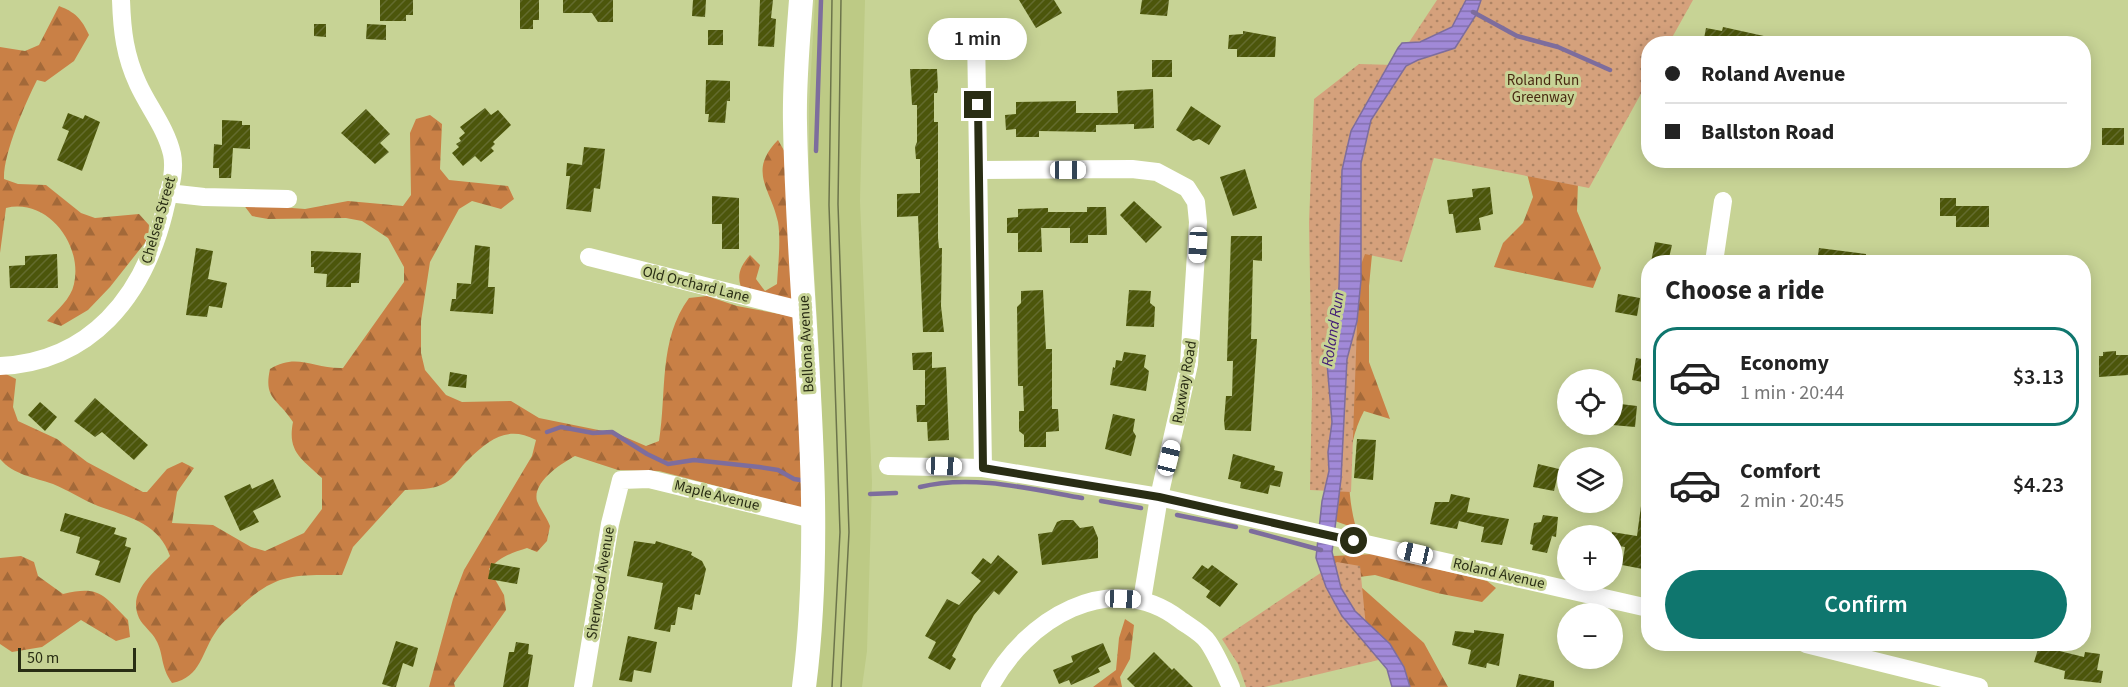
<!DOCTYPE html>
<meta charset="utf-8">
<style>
body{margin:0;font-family:"Source Sans 3",sans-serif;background:#f6f6f6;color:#222;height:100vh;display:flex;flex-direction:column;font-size:22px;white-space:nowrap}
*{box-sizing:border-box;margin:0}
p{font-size:20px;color:#767676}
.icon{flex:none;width:33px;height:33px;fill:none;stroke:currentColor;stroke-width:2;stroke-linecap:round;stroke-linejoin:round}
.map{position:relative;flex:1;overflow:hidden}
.panel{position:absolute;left:1641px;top:255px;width:450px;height:396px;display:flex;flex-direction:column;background:#fff;border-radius:24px;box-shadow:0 3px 15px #0003}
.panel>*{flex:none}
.banner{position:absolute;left:1641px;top:36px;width:450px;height:132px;border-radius:24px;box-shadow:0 3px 15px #0003;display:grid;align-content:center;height:132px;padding:0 24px;background:#fff}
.controls{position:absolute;left:1557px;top:369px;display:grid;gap:12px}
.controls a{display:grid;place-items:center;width:66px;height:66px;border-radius:50%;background:#fff;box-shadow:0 3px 15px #0003;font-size:30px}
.scale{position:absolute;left:18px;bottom:15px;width:118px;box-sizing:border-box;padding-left:6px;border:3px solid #292d14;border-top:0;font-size:16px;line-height:21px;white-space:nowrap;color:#292d14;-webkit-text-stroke:4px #c7d395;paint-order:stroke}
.end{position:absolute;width:27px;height:27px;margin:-14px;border:8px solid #292d14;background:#fff;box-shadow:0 0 0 3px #fff}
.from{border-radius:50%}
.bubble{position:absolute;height:42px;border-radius:21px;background:#fff;box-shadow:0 3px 15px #0003;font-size:20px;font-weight:600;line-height:42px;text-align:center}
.car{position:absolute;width:18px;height:36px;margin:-18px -9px;border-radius:8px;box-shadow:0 0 4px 2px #0007;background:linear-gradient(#fff 24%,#345 0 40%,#fff 0 76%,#345 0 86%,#fff 0)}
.banner b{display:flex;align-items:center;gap:21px;height:57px;font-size:22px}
.banner b+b{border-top:2px solid #e0e0e0}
.banner i{width:15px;height:15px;background:#222}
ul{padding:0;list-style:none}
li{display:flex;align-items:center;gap:18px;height:99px;margin:0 12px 9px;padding:0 12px;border:3px solid transparent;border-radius:24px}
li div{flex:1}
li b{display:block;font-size:22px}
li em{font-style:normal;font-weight:600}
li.active{border-color:#0f766e}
li>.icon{width:54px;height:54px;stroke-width:1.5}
h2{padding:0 24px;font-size:27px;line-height:72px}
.action{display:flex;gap:12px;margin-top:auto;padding:12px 24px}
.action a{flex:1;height:69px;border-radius:36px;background:#0f766e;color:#fff;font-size:24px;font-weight:600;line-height:69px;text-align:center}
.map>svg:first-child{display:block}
.built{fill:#bdca85}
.forest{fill:url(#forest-firs)}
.park{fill:url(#park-dots)}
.water{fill:url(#water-rules);stroke:#7d6d9d;stroke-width:1.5}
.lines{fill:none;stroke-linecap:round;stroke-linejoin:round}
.stream{stroke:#7d6d9d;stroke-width:4.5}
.building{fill:url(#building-hatch)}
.street{stroke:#fff;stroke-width:18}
.secondary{stroke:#fff;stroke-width:24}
.tram{stroke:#6c744b;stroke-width:1.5}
.route{stroke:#292d14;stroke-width:8}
.labels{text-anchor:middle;stroke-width:6;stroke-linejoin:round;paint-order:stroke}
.park-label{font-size:15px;fill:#492a12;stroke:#c7d395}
.street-label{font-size:15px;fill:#292d14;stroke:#c7d395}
.water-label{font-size:16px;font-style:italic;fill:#411a76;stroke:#c7d395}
</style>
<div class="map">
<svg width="2128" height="687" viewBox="0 0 2128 687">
<defs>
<pattern id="forest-firs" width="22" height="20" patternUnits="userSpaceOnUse" patternTransform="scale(1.5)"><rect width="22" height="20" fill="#c98046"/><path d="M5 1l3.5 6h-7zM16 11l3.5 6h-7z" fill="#a36939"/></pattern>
<pattern id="park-dots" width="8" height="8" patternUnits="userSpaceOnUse" patternTransform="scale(1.5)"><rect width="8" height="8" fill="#d5a17c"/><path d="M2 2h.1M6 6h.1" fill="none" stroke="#ad8464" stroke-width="1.8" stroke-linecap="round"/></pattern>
<pattern id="water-rules" width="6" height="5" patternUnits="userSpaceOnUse" patternTransform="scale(1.5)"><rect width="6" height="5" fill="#a189d8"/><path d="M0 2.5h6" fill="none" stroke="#8370ae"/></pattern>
<pattern id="building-hatch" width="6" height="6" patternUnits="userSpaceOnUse" patternTransform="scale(1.5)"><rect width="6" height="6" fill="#4c560b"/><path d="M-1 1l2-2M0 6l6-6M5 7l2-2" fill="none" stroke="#636b2e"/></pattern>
</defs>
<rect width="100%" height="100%" fill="#c7d395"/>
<path class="built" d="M815,0H865L860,201L872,482L867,651L862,687H814L825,523L820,368L809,183V106Z"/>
<g class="forest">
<path d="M59,6C75,12 82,19 89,35L74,61L45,82L37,80C25,104 3,154 4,179L18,184L46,185L81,213L95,218L139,214L149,225L148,239L110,287L88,310L61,326L47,321C57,310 71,299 74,284C83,244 47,198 6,208L0,253V47L25,51L39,45Z"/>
<path d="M430,115L442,124L440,169L449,180L508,186L514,199L501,209L472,201L459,209L430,262L421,321V353L425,370L446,395L462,402L511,401L539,418L618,434L646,446L659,441C667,393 658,340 689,298L707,296L737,306L795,317L805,509L659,471L618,470L575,456C562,463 532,482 537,501C540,509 547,518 550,526L547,541L537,552L527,548C511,553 500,557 489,569L504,595L506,610L454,683L455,687H429L453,599L464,570L532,456L536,440C508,425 489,439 468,460C460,467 455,478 445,483C433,490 419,489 405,490L353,547L342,575C294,575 276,573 240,607C233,614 223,621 217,630C201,652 202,677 172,683C160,666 164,654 156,640C152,632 143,626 139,618C127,591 154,573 170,556C159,523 128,517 98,506C83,500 68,490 53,484C33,477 14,475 0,459V371L16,379L13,407L18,421L57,439L87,462L143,492H147L167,469L182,462L194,468L177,492L172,523L213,525L251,547L265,551L304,533L322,509V478C302,459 287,452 293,422C279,399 263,400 270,369C297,352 313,369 343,368L404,282V267L388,238L362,221L346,218L268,219L252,216L243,204L305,209L348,201L403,206L411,195L410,133L416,119Z"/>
<path d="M1371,120L1579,153L1577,211L1601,268L1593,288L1494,267L1503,243L1523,223L1533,197L1523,158L1433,141L1374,234L1369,286V362L1390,419L1364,411C1346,444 1346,489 1355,524L1349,526L1335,521Z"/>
<path d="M778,140L790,161L801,300L744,294C736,278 738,269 750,255L760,265L756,279L765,291L777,284C778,265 781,241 778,222C771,188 747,172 778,140Z"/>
<path d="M1374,554L1487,581L1496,588L1482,602L1437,593L1375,575L1351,578L1424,643L1448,687H1410C1397,640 1376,642 1354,608C1342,592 1338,576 1333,556Z"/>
<path d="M21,556L34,562L38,576L63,594C100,585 103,595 128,620L130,637L116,641L81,620L42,647L12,652L0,644V558Z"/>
<path d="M1125,619L1134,625L1130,659L1120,677L1122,687H1093L1116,670L1119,638Z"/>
</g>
<g class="park">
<path d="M1437,0H1693L1669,43L1648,44V81L1589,188L1434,158L1402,262L1365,254L1359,270L1351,492L1310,490L1312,394L1309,222L1314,99L1359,64L1394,65Z"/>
<path d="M1337,562L1360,566L1366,627L1387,658L1265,687H1246L1238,664L1222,639Z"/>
</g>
<path class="water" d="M1466,0H1481L1476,15L1455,48L1418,60L1406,66L1371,120L1361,163V280L1357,321L1347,359L1341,479L1332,552L1341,588L1355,611L1390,644L1404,667L1410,687H1392L1387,669L1342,616L1326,587L1316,558L1322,501L1329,471L1328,452L1332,422L1327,363L1339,287L1342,170L1351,131L1398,48L1402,43L1420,42L1452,27Z"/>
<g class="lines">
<g class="stream">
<path d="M1473,12L1517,36L1558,47L1610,70"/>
<path d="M816,151L821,0"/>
<path d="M547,432L561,427L593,433L612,432L647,454L668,464L694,460L759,467L778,470L794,479L806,481"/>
<path d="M920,487C971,474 1031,489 1082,498"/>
<path d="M870,494L896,493"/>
<path d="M1101,501L1141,508"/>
<path d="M1177,515L1236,527"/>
<path d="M1251,531L1321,550"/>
</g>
</g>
<g class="building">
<path d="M380,0H413V15H406V21H380Z"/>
<path d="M520,0H539V20H533V29H520Z"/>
<path d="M563,0H613V22H598L592,13H563Z"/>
<path d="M693,0H706L705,17L692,16Z"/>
<path d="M760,0H773L771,18L776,19L774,47L758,46Z"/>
<path d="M1019,0H1054L1062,13L1036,28Z"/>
<path d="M1142,0H1169L1167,16L1140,14Z"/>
<path d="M314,24H326V37L314,36Z"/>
<path d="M367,24L386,25V40L366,39Z"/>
<path d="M1723,27L1773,38L1772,44H1703L1706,28L1722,31Z"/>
<rect x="708" y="30" width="15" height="15"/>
<path d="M1243,31L1276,37L1275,57H1237V49H1228L1229,35L1243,34Z"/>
<rect x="1152" y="60" width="20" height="17"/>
<path d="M910,69H937L938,88L937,93H934V122H938V238L939,248H942L941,306L944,332H923L918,216L897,217V194L920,193V159H916L915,147L917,142V105H912Z"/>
<path d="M706,80L730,81V101H727L725,123L708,122L709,114H705Z"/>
<path d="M1153,89L1154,128L1134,129V124L1096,125V132L1039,131V137H1016V129L1006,130L1005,115L1016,114V102L1076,101V113H1118L1117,91Z"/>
<path d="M1191,106L1221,126L1209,145L1199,139L1193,141L1176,130Z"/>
<path d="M485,108L491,115L498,110L511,125L493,142L495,144L491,148L494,151L481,162L475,156L463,166L452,153L459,147L456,144L461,141L459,138L465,133L460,127Z"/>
<path d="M366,109L390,134L380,143L389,152L375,164L341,133Z"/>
<path d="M68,113L83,119L85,115L100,122L82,171L57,160L69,131L62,128Z"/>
<path d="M222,120L242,121V125H250V149L233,148L231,178H219V168H213L214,144L222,145Z"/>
<rect x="2102" y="128" width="22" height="17"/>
<path d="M584,147L605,149L600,189L594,188L591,212L566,209L570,176H566L567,163L582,165Z"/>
<path d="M1245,169L1257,208L1233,216L1220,177Z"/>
<path d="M1490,187L1493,214L1479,218L1481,230L1456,233L1453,214H1449L1447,200L1473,197L1472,189Z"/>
<path d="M712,196L739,198V249H722V224H712Z"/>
<path d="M1940,198H1956V206H1989V227H1956V216H1940Z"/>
<path d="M1134,201L1162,227L1146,243L1120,215Z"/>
<path d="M1087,207H1106L1107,235H1088V243H1070V228H1041L1042,252H1018V233H1007V218L1018,217V209L1048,208V212H1087Z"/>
<path d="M1231,236H1262V261L1253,260L1251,339H1257L1251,431L1225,430L1224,421L1226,396H1232L1233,361H1227Z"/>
<path d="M1655,242L1672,245L1668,262H1651Z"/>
<path d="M475,245L490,247L488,287H495L493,314L450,311L452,299H456L457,283L471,284Z"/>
<path d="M196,248L213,251L208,279L227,283L222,308L209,306L207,317L186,315Z"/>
<path d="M1819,248L1866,254V262H1817Z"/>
<path d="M311,251L361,253L359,283H351V287H326L327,274L314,273V267H311Z"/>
<path d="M57,254L58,288H10L9,266L25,265V256Z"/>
<path d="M1043,290L1046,349H1052V409H1058L1059,431L1046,432V447H1024V435L1019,431V411H1024L1023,386H1018L1017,307L1021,303V291Z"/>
<path d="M1129,290L1151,291L1150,303L1155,307L1154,327L1126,326Z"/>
<path d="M1618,294L1640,298L1637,316L1615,312Z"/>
<path d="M2116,351V355H2128V375L2099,377V356H2103V352Z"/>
<path d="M932,352V368L946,367L949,440L928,441L927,422H917L916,405H925V370H913L912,353Z"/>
<path d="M1124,352L1146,355L1144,367L1149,371L1146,391L1110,385L1113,367L1115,368L1116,360L1122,361Z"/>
<path d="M1636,358L1648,360V383L1632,380Z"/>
<path d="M450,372L467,375L466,388L448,386Z"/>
<path d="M95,398L148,445L134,460L102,432L95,437L74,421Z"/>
<path d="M40,402L57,417L45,431L28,415Z"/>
<path d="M1612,403L1637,406L1635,427L1612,425Z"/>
<path d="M1113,414L1135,419L1133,431L1136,436L1131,456L1105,449Z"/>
<path d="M1357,439L1376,440L1373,480L1354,478Z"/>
<path d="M1233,454L1275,466L1274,470L1283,472L1280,487L1270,485L1268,494L1240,488L1241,482L1228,479Z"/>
<path d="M1538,464L1559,469L1554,491L1533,487Z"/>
<path d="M273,479L281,497L253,511L259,522L240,531L224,496L250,484L252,489Z"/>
<path d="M1451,494L1470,498L1467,512L1509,519L1502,545L1481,542L1484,527L1459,521L1457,529L1430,524L1435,502H1449Z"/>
<path d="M1641,506H1648V570L1622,565L1625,547L1612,545V532L1637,536Z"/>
<path d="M65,513L116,528L114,534L127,538L125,546L131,548L120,583L95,575L100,561L76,553L80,537L60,531Z"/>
<path d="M1543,515L1558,517L1556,537L1552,536L1547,553L1532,550L1533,545L1530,544L1534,523L1541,522Z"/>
<path d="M1062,520H1073L1080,528L1093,526L1098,538V558L1042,565L1038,534L1052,532L1057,522Z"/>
<path d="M634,541L655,544L656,541L692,552L691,555L702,561L706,569L700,595L695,594L692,610L678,607L675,625H671L670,632L654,629L663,583L627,576Z"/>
<path d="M998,555L1018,572L999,595L994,591L974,615L952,656L956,659L950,670L928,658L936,642L925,636L947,599L959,605L981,581L971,573L983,558L991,564Z"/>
<path d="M491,563L520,568L517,584L488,579Z"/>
<path d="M1202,565L1208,569L1212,565L1238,584L1220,607L1206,597L1210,591L1192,578Z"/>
<path d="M1474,630L1504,634L1499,666L1487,663L1486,668L1468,664L1471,650L1452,645L1455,631L1474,633Z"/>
<path d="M628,636L657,642L651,673L634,670L632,682L619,680Z"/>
<path d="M396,641L418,648L413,667L403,663L396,687H392L382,684Z"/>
<path d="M516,642L529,644L528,654L533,655L528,687H503L509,652H514Z"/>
<path d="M1103,643L1111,662L1098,668L1100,672L1071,685L1069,680L1059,684L1053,670L1073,662L1071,656Z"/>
<path d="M2039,646L2084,657L2085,652L2100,654L2097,670L2103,671L2101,683L2064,679L2065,671L2034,662Z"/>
<path d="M1154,652L1172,670L1174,668L1193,687H1135L1127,679Z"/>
<path d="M1519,674L1554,681V687H1516Z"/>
</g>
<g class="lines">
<g class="street">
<path d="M976,34L983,468"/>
<path d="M980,170L1132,169L1157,172L1187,188L1196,202L1198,222L1189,364L1159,497L1142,600"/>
<path d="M168,193L204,197L288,199"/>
<path d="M589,257L804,311"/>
<path d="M1714,262L1723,201"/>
<path d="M0,366C91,362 143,296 164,213C168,194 176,173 172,154C166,128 149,108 138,84C125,56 122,31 121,0"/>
<path d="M888,466L983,468L1159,497L1648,608"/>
<path d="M1806,644L1979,687"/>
<path d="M583,687L610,524L621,480L649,479L813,519"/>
<path d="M990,687C1025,620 1110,567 1179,619C1188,626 1202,633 1208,642C1217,655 1224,672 1231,687"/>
</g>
<path class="secondary" d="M801,0C798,41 794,82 795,123C798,310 828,500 804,687"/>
<g class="tram">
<path d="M832,687L840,532L829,205L832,0"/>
<path d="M841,687L849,532L838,204L841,0"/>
</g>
</g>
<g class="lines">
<path class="route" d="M978,105L983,468L1159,497L1354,541"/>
</g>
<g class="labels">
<g class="park-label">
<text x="1543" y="85">Roland Run<tspan x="1543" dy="17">Greenway</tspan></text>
</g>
<g class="street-label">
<text transform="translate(158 220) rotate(-74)" y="5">Chelsea Street</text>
<text transform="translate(696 284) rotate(14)" y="5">Old Orchard Lane</text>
<text transform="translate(806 344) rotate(-93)" y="5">Bellona Avenue</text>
<text transform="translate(1184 382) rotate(-80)" y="5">Ruxway Road</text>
<text transform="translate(717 495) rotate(14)" y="5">Maple Avenue</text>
<text transform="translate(1499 573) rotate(13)" y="5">Roland Avenue</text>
<text transform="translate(600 583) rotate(-81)" y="5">Sherwood Avenue</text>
</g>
<g class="water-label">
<text transform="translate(1332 329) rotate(-81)" y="6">Roland Run</text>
</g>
</g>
</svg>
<div class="controls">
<a><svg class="icon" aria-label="locate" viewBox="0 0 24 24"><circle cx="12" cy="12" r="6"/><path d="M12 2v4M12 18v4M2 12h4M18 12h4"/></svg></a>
<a><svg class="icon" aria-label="layers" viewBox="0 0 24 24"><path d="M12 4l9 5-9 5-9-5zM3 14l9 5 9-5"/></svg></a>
<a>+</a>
<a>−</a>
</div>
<div class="scale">50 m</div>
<i class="end from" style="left:1354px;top:541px"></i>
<i class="end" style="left:978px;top:105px"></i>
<div class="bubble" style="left:928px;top:18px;width:99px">1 min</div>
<i class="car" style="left:1068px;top:170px;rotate:90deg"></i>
<i class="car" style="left:1198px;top:245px;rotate:183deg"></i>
<i class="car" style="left:1169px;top:458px;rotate:14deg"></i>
<i class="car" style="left:944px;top:466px;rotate:92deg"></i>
<i class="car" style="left:1415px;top:553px;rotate:283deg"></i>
<i class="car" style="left:1123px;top:599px;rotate:92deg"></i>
<div class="banner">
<b><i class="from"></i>Roland Avenue</b>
<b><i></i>Ballston Road</b>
</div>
<section class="panel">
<h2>Choose a ride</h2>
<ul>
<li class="active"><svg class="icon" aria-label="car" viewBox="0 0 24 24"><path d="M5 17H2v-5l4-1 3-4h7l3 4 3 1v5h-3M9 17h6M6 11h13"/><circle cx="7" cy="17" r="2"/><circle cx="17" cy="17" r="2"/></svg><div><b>Economy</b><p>1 min · 20:44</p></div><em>$3.13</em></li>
<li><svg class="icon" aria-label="car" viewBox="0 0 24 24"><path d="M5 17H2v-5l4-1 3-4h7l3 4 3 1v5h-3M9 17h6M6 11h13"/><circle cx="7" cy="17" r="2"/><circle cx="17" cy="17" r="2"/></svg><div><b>Comfort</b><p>2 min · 20:45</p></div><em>$4.23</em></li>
</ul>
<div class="action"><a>Confirm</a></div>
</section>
</div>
